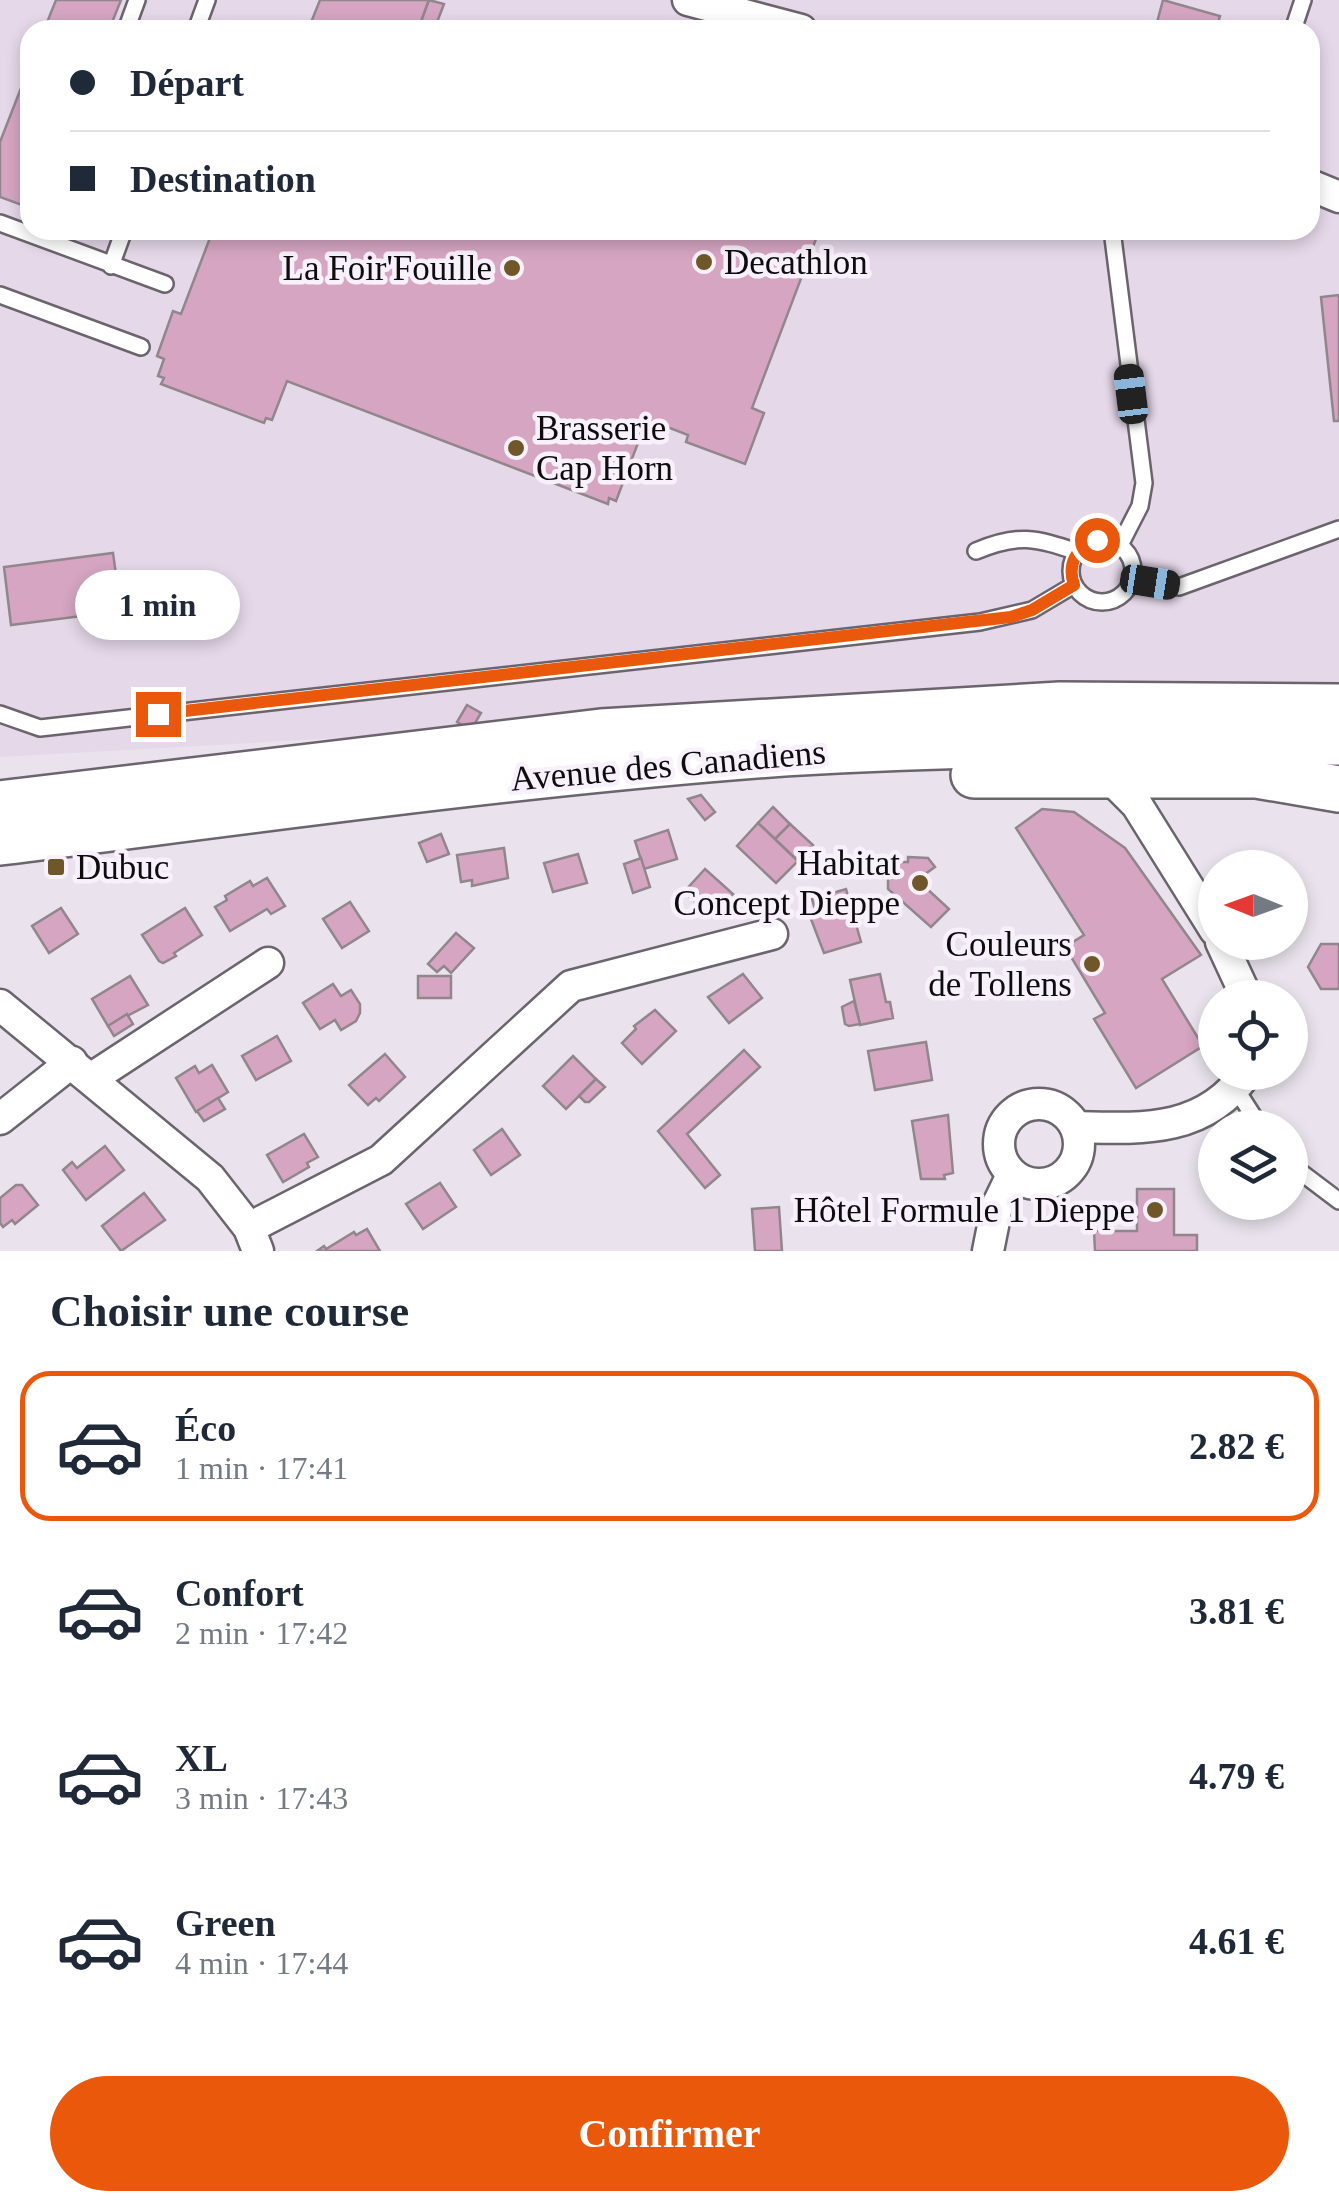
<!DOCTYPE html>
<html lang="fr">
<meta charset="utf-8">
<style>
body{margin:0;font-family:"Times New Roman",serif;background:#f2f2f3;color:#1f2937;height:100vh;display:flex;flex-direction:column;font-size:38px;white-space:nowrap}
*{box-sizing:border-box;margin:0}
p{font-size:32px;color:#747a83}
.icon{flex:none;width:55px;height:55px;fill:none;stroke:currentColor;stroke-width:2;stroke-linecap:round;stroke-linejoin:round}
.map{position:relative;height:1251px;overflow:hidden}
.sheet{display:flex;flex-direction:column;background:#fff;flex:1}
.sheet>*{flex:none}
.hud{position:absolute;left:20px;top:20px;width:1300px;height:220px;border-radius:30px;box-shadow:0 5px 15px #0003;display:grid;align-content:center;height:220px;padding:0 50px;background:#fff}
.needle{width:65px;rotate:271deg}
.fabs{position:absolute;left:1198px;top:850px;display:grid;gap:20px}
.fabs a{display:grid;place-items:center;width:110px;height:110px;border-radius:50%;background:#fff;box-shadow:0 5px 15px #0003;font-size:50px}
.end{position:absolute;width:45px;height:45px;margin:-22px;border:12px solid #ea580c;background:#fff;box-shadow:0 0 0 5px #fff}
.from{border-radius:50%}
.bubble{position:absolute;height:70px;border-radius:35px;background:#fff;box-shadow:0 5px 15px #0003;font-size:32px;font-weight:800;line-height:70px;text-align:center}
.car{position:absolute;width:30px;height:60px;margin:-30px -15px;border-radius:12px;box-shadow:0 0 8px 2px #0007;background:linear-gradient(#222 24%,#8ab4d8 0 40%,#222 0 76%,#8ab4d8 0 86%,#222 0)}
.hud b{display:flex;align-items:center;gap:35px;height:95px;font-size:38px}
.hud b+b{border-top:2px solid #e0e1e3}
.hud i{width:25px;height:25px;background:#1f2937}
ul{padding:0;list-style:none}
li{display:flex;align-items:center;gap:30px;height:150px;margin:0 20px 15px;padding:0 30px;border:5px solid transparent;border-radius:30px}
li div{flex:1}
li b{display:block;font-size:38px}
li em{font-style:normal;font-weight:800}
li.active{border-color:#ea580c}
li>.icon{width:90px;height:90px;stroke-width:1.5}
h2{padding:0 50px;font-size:45px;line-height:120px}
.action{display:flex;gap:20px;margin-top:auto;padding:20px 50px}
.action a{flex:1;height:115px;border-radius:60px;background:#ea580c;color:#fff;font-size:40px;font-weight:800;line-height:115px;text-align:center}
.map>svg:first-child{display:block}
.built{fill:#e5d8e9;fill-rule:evenodd}
.building{fill:#d5a5c2;stroke:#92868d;stroke-width:2.5}
.lines{fill:none;stroke-linecap:round;stroke-linejoin:round}
.lane-casing{stroke:#6b646d;stroke-width:20}
.street-casing{stroke:#6b646d;stroke-width:35}
.primary-casing{stroke:#6b646d;stroke-width:50}
.lane{stroke:#fff;stroke-width:15}
.street{stroke:#fff;stroke-width:30}
.primary{stroke:#fff;stroke-width:45}
.route{stroke:#ea580c;stroke-width:12}
.poi-dot{fill:#705729;stroke:#f8f0fb;stroke-width:4}
.labels{text-anchor:middle;stroke-width:9;stroke-linejoin:round;paint-order:stroke}
.poi-label{font-size:35px;fill:#0f0c10;stroke:#f8f0fb;text-anchor:end}
.street-label{font-size:35px;fill:#0f0c10;stroke:#f8f0fb}
</style>
<div class="map">
<svg width="1339" height="1251" viewBox="0 0 1339 1251">
<rect width="100%" height="100%" fill="#eae3ed"/>
<path class="built" d="M0,0H1339V682L0,757ZM30,30H1310V230H30Z"/>
<g class="building">
<path d="M56,0H121L109,30H44Z"/>
<path d="M320,0H429L418,30H308Z"/>
<path d="M429,0L444,4L434,30H418Z"/>
<path d="M1163,0L1220,16L1216,30H1155Z"/>
<path d="M30,65V208L0,197V142Z"/>
<path d="M213,230H827L826,233L819,231L752,408L764,413L745,464L686,442L688,435L647,419L616,501L609,498L608,504L287,381L272,420L266,418L264,423L161,384L164,378L158,376L164,359L157,356L173,311L181,314Z"/>
<path d="M1339,295V421H1334L1321,297Z"/>
<path d="M113,553L121,611L11,625L4,567Z"/>
<path d="M467,705L481,713L471,730L457,722Z"/>
<path d="M701,795L715,812L705,820L688,799Z"/>
<path d="M773,807L790,824L775,839L758,823Z"/>
<path d="M1042,809L1074,812L1125,848L1201,955L1162,979L1203,1046L1136,1088L1094,1019L1105,1013L1065,947L1084,935L1016,828Z"/>
<path d="M758,823L798,861L776,883L737,846Z"/>
<path d="M790,824L813,845L798,861L775,839Z"/>
<path d="M668,830L677,859L644,869L635,841Z"/>
<path d="M441,834L449,854L427,862L419,843Z"/>
<path d="M504,848L508,878L472,886V880L461,882L457,855Z"/>
<path d="M578,854L587,883L553,892L544,863Z"/>
<path d="M908,857L928,858L935,867L921,877L924,886L949,909L931,927L888,889V862H908Z"/>
<path d="M641,858L650,887L633,893L624,864Z"/>
<path d="M705,869L733,894L712,917L684,892Z"/>
<path d="M267,878L285,906L271,914L267,909L230,931L215,907L227,900L225,896L250,881L253,886Z"/>
<path d="M846,889L861,942L824,953L809,914L816,913L812,899Z"/>
<path d="M350,902L369,931L342,948L323,919Z"/>
<path d="M61,908L78,934L49,953L32,926Z"/>
<path d="M185,908L202,935L174,953L176,956L163,963L159,961L142,935Z"/>
<path d="M456,933L474,948L451,973L444,966L437,972L428,964Z"/>
<path d="M1321,944H1339V989H1321L1308,967Z"/>
<path d="M743,974L762,998L729,1023L708,997Z"/>
<path d="M880,974L886,1002H890L893,1018L860,1025L850,980Z"/>
<path d="M130,976L148,1005L108,1026L92,999Z"/>
<rect x="418" y="976" width="33" height="22"/>
<path d="M333,984L341,996L351,990L360,1004V1013L356,1021L341,1030L335,1020L320,1029L303,1003Z"/>
<path d="M854,1001L860,1024L849,1026L845,1024L842,1007Z"/>
<path d="M655,1010L676,1031L642,1064L622,1043L636,1029L634,1026Z"/>
<path d="M127,1014L133,1024L114,1036L108,1026Z"/>
<path d="M277,1036L291,1061L256,1080L242,1056Z"/>
<path d="M926,1042L932,1080L875,1090L868,1051Z"/>
<path d="M744,1050L760,1067L687,1134L720,1175L705,1188L658,1131Z"/>
<path d="M385,1054L405,1077L379,1101L376,1098L368,1105L349,1085Z"/>
<path d="M573,1056L596,1079L566,1109L543,1086Z"/>
<path d="M212,1065L228,1092L196,1112L176,1078L195,1066L199,1073Z"/>
<path d="M596,1079L605,1087L589,1102H585L579,1096Z"/>
<path d="M218,1098L225,1109L204,1121L197,1111Z"/>
<path d="M948,1115L953,1173L944,1175L945,1179H921L912,1121Z"/>
<path d="M502,1129L520,1155L491,1175L474,1150Z"/>
<path d="M304,1134L318,1157L307,1163L309,1167L283,1182L267,1155Z"/>
<path d="M105,1146L124,1170L86,1200L63,1170L72,1162L77,1168Z"/>
<path d="M440,1183L456,1207L423,1229L406,1204Z"/>
<path d="M16,1185H22L38,1205L15,1224L12,1220L3,1227L0,1223V1198Z"/>
<path d="M1137,1189H1174V1235H1197V1251H1095L1094,1231H1137Z"/>
<path d="M144,1193L165,1220L121,1251L102,1226Z"/>
<path d="M779,1207L782,1251H755L752,1209Z"/>
<path d="M367,1229L380,1251H317L324,1246L326,1249L354,1232L356,1235Z"/>
</g>
<g class="lines">
<g class="lane-casing">
<g id="lane">
<path d="M126,30L137,0"/>
<path d="M196,30L207,0"/>
<path d="M1293,30L1303,0"/>
<path d="M0,223L165,284"/>
<path d="M1112,230L1144,483L1140,506L1120,545"/>
<path d="M111,266L124,230"/>
<path d="M0,295L141,347"/>
<circle cx="1102" cy="571" r="31"/>
<path d="M976,551C1019,533 1035,538 1078,552"/>
<path d="M1133,577L1179,587L1339,529"/>
<path d="M0,714L40,728L980,622L1032,610L1074,585"/>
<path d="M1236,1089L1261,1128"/>
<path d="M1290,1164L1339,1201"/>
</g>
</g>
<g class="street-casing">
<g id="street">
<path d="M688,0L801,30"/>
<path d="M1310,185L1339,197"/>
<path d="M1107,775L1137,805L1215,930"/>
<path d="M1221,942L1247,998"/>
<path d="M0,1005L210,1178L249,1228L258,1251"/>
<path d="M92,1078L268,963"/>
<circle cx="1039" cy="1144" r="40"/>
<path d="M0,1119L72,1062"/>
<path d="M1076,1127C1142,1129 1205,1133 1247,1072"/>
<path d="M249,1228L381,1160L571,986L772,934"/>
<path d="M988,1251L997,1206L1012,1175"/>
</g>
</g>
<g class="primary-casing">
<g id="primary">
<path d="M974,775H1257L1339,789"/>
<path d="M0,804L601,732L1060,705L1339,707"/>
<path d="M0,842C247,811 494,776 743,756C941,741 1140,743 1339,742"/>
</g>
</g>
<use href="#lane" class="lane"/>
<use href="#street" class="street"/>
<use href="#primary" class="primary"/>
</g>
<g class="lines">
<path class="route" d="M158,714L1011,617L1032,610L1074,585C1067,564 1076,547 1097,540"/>
</g>
<g class="poi-dot">
<circle cx="704" cy="262" r="10"/>
<circle cx="512" cy="268" r="10"/>
<circle cx="516" cy="448" r="10"/>
<rect x="46" y="857" width="20" height="20" rx="5"/>
<circle cx="920" cy="883" r="10"/>
<circle cx="1092" cy="964" r="10"/>
<circle cx="1155" cy="1210" r="10"/>
</g>
<g class="labels">
<g class="poi-label">
<text x="724" y="274" text-anchor="start">Decathlon</text>
<text x="492" y="280">La Foir'Fouille</text>
<text x="536" y="440" text-anchor="start">Brasserie<tspan x="536" dy="40">Cap Horn</tspan></text>
<text x="900" y="875">Habitat<tspan x="900" dy="40">Concept Dieppe</tspan></text>
<text x="76" y="879" text-anchor="start">Dubuc</text>
<text x="1072" y="956">Couleurs<tspan x="1072" dy="40">de Tollens</tspan></text>
<text x="1135" y="1222">Hôtel Formule 1 Dieppe</text>
</g>
<g class="street-label">
<text transform="translate(668 765) rotate(-5)" y="12">Avenue des Canadiens</text>
</g>
</g>
</svg>
<div class="fabs">
<a><svg class="needle" viewBox="-14 -14 28 28"><path d="M0-13l5 13h-10z" fill="#e53935"/><path d="M0 13l5-13h-10z" fill="#747a83"/></svg></a>
<a><svg class="icon" aria-label="locate" viewBox="0 0 24 24"><circle cx="12" cy="12" r="6"/><path d="M12 2v4M12 18v4M2 12h4M18 12h4"/></svg></a>
<a><svg class="icon" aria-label="layers" viewBox="0 0 24 24"><path d="M12 4l9 5-9 5-9-5zM3 14l9 5 9-5"/></svg></a>
</div>
<i class="end from" style="left:1097px;top:540px"></i>
<i class="end" style="left:158px;top:714px"></i>
<div class="bubble" style="left:75px;top:570px;width:165px">1 min</div>
<i class="car" style="left:1131px;top:394px;rotate:353deg"></i>
<i class="car" style="left:1150px;top:582px;rotate:99deg"></i>
<div class="hud">
<b><i class="from"></i>Départ</b>
<b><i></i>Destination</b>
</div>
</div>
<section class="sheet">
<h2>Choisir une course</h2>
<ul>
<li class="active"><svg class="icon" aria-label="car" viewBox="0 0 24 24"><path d="M5 17H2v-5l4-1 3-4h7l3 4 3 1v5h-3M9 17h6M6 11h13"/><circle cx="7" cy="17" r="2"/><circle cx="17" cy="17" r="2"/></svg><div><b>Éco</b><p>1 min · 17:41</p></div><em>2.82 €</em></li>
<li><svg class="icon" aria-label="car" viewBox="0 0 24 24"><path d="M5 17H2v-5l4-1 3-4h7l3 4 3 1v5h-3M9 17h6M6 11h13"/><circle cx="7" cy="17" r="2"/><circle cx="17" cy="17" r="2"/></svg><div><b>Confort</b><p>2 min · 17:42</p></div><em>3.81 €</em></li>
<li><svg class="icon" aria-label="car" viewBox="0 0 24 24"><path d="M5 17H2v-5l4-1 3-4h7l3 4 3 1v5h-3M9 17h6M6 11h13"/><circle cx="7" cy="17" r="2"/><circle cx="17" cy="17" r="2"/></svg><div><b>XL</b><p>3 min · 17:43</p></div><em>4.79 €</em></li>
<li><svg class="icon" aria-label="car" viewBox="0 0 24 24"><path d="M5 17H2v-5l4-1 3-4h7l3 4 3 1v5h-3M9 17h6M6 11h13"/><circle cx="7" cy="17" r="2"/><circle cx="17" cy="17" r="2"/></svg><div><b>Green</b><p>4 min · 17:44</p></div><em>4.61 €</em></li>
</ul>
<div class="action"><a>Confirmer</a></div>
</section>
